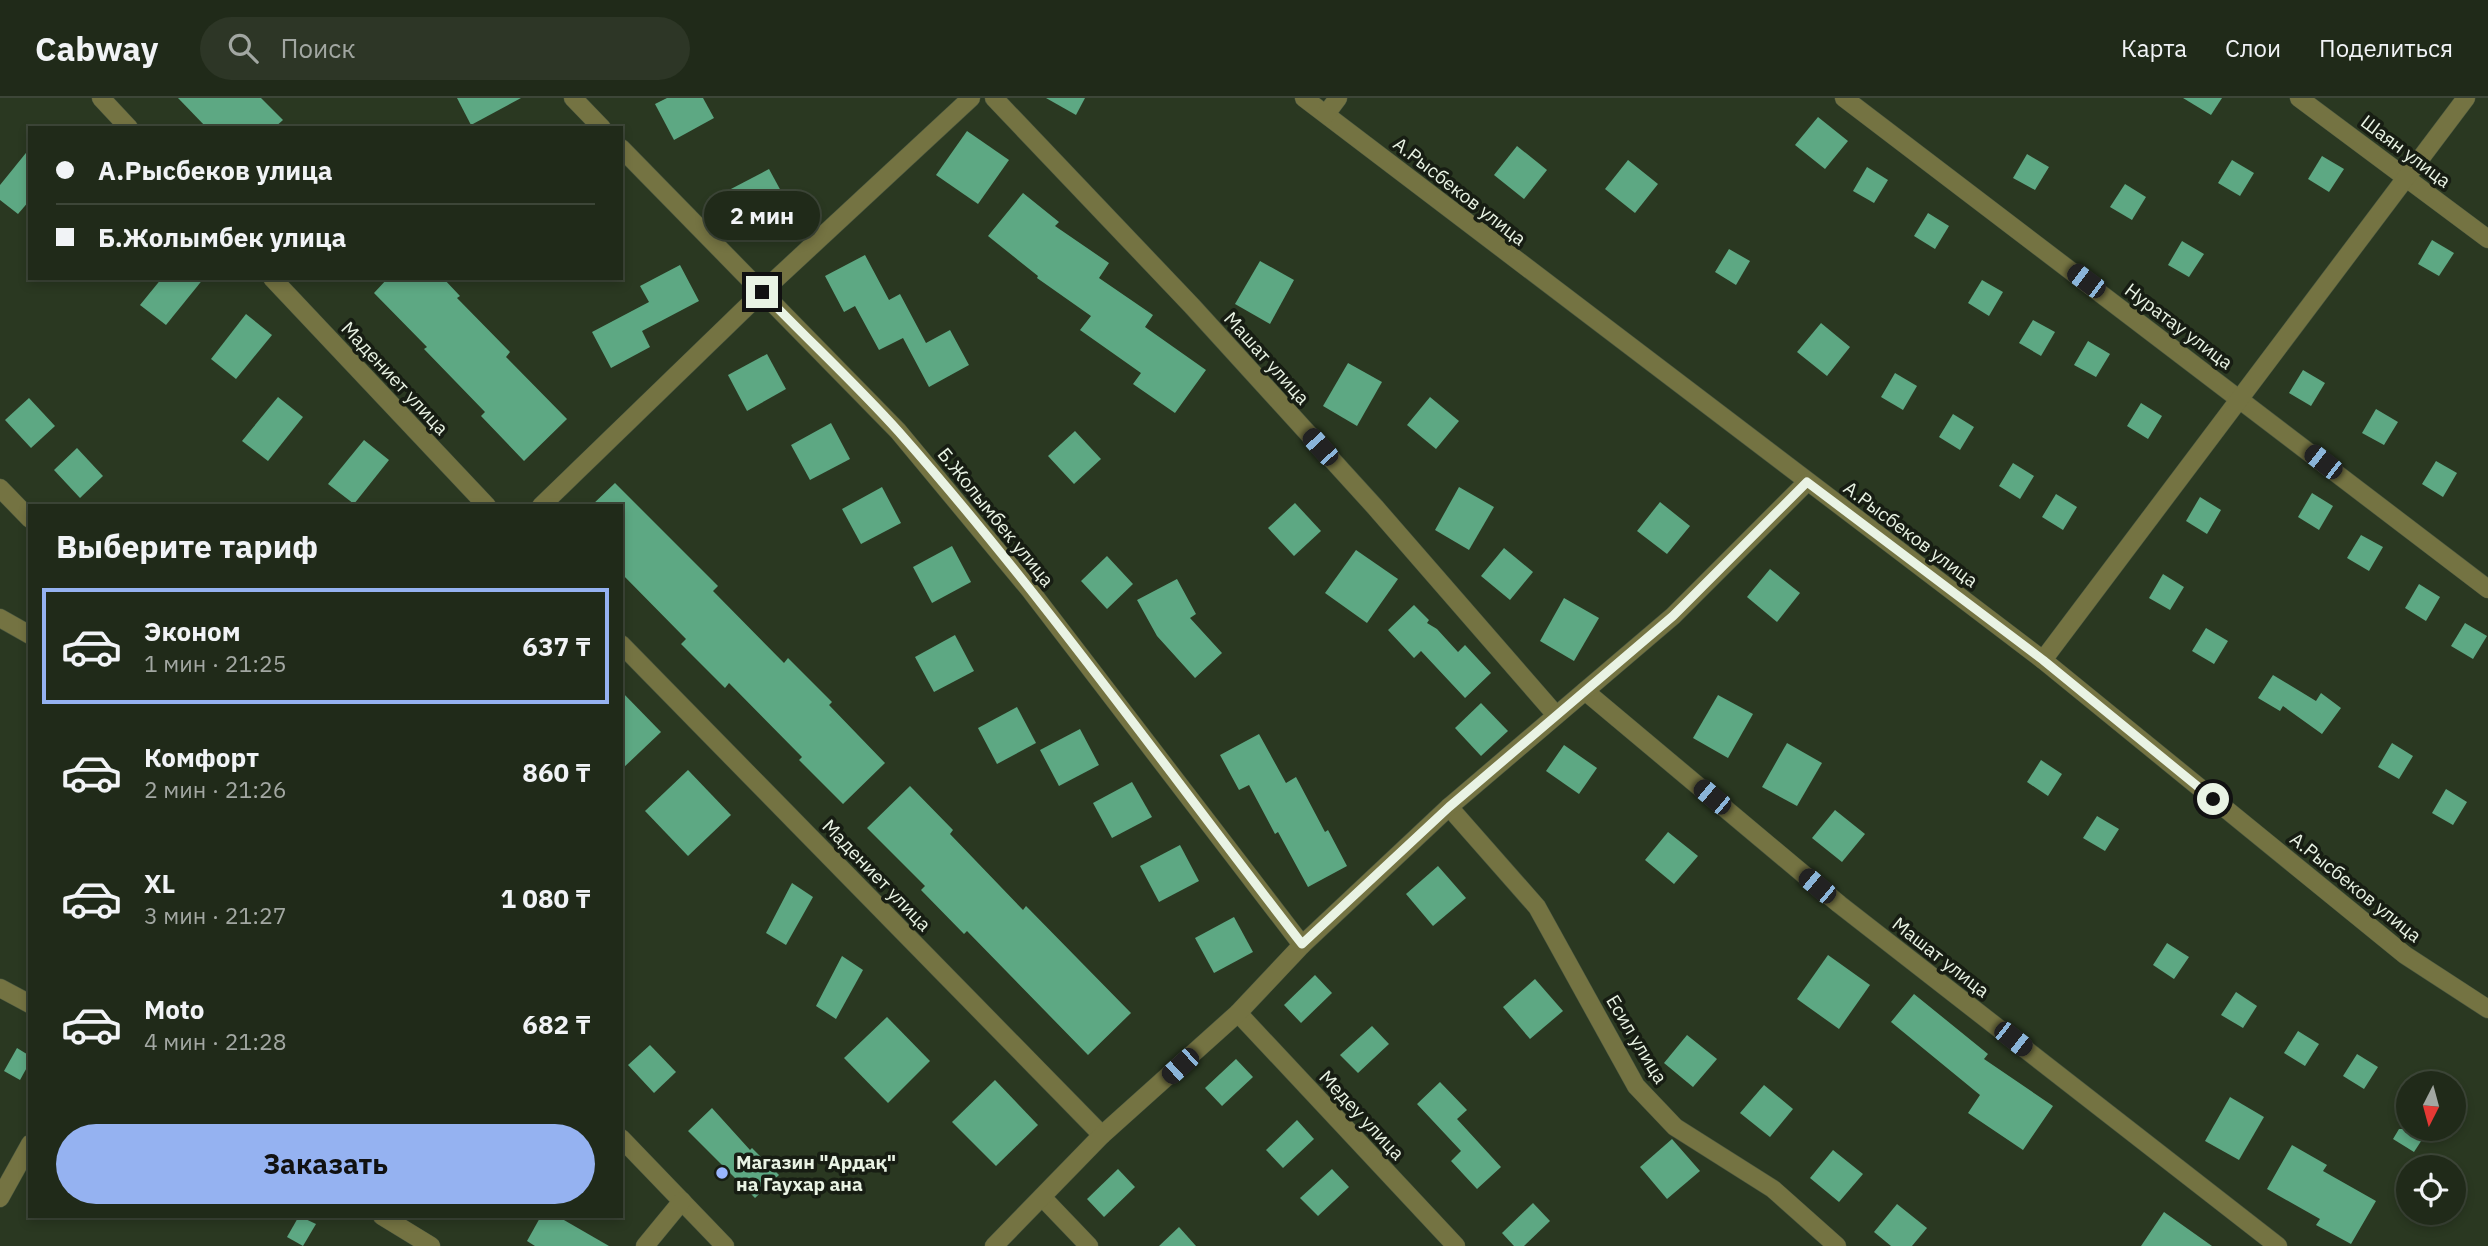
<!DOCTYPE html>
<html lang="ru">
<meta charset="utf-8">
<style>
body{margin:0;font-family:"IBM Plex Sans",sans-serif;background:#2d3626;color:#f1f3f6;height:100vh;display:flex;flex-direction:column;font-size:26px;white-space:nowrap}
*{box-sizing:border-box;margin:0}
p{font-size:23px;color:#a2a7a2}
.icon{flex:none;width:38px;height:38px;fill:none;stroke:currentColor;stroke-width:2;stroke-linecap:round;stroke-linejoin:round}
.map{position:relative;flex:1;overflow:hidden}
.side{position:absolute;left:28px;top:406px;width:595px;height:714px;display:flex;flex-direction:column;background:#202a19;border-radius:0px;box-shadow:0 4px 10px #0003,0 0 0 2px #3d4638}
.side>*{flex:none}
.banner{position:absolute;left:28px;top:28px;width:595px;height:154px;border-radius:0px;box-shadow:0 4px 10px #0003,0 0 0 2px #3d4638;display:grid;align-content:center;height:154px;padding:0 28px;background:#202a19}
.needle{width:46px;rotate:186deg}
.fabs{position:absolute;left:2396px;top:973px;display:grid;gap:14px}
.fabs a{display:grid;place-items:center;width:70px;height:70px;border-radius:50%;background:#202a19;box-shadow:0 4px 10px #0003,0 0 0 2px #3d4638;font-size:35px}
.end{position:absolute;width:32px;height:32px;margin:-16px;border:9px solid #e9f3e4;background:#111;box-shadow:0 0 0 4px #111}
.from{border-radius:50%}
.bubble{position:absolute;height:49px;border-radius:24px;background:#202a19;box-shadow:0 4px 10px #0003,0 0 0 2px #3d4638;font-size:23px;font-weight:700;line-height:49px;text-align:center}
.car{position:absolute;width:21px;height:42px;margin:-21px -10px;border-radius:9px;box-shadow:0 0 5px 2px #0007;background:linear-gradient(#222 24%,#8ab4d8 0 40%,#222 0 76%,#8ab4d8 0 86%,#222 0)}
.banner b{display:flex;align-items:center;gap:24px;height:66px;font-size:26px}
.banner b+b{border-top:2px solid #3d4638}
.banner i{width:18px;height:18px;background:#f1f3f6}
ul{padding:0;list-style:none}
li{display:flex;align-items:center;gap:21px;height:116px;margin:0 14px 10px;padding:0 14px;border:4px solid transparent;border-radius:0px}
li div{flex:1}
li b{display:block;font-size:26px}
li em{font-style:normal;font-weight:700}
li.current{border-color:#95b2f1}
li>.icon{width:63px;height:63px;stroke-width:1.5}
h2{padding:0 28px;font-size:32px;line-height:84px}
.primary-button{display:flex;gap:14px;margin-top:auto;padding:14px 28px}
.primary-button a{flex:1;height:80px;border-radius:42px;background:#95b2f1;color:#111;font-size:28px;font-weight:700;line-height:80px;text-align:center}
header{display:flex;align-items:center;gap:42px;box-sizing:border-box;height:98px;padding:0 35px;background:#202a19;border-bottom:2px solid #3d4638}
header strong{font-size:33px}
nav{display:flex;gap:38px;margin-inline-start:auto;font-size:24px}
.search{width:490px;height:63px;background:#2d3626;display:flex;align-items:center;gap:18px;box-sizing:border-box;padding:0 24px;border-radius:38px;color:#a2a7a2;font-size:26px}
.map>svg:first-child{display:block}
.building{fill:#5da883}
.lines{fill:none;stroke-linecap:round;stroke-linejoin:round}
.minor-casing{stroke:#495640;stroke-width:19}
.minor{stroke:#747342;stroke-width:18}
.route{stroke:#e9f3e4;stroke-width:9}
.poi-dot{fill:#99b5fd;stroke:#171d13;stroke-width:2.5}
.labels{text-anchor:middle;stroke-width:7;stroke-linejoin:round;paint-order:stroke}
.street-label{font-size:19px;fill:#e9f3e4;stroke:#171d13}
.poi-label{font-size:19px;font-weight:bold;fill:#e9f3e4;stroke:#171d13;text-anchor:start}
</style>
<header>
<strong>Cabway</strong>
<div class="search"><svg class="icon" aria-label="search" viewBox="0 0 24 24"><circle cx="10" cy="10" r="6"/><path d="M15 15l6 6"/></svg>Поиск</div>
<nav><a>Карта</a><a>Слои</a><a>Поделиться</a></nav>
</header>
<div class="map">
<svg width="2488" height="1148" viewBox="0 0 2488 1148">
<rect width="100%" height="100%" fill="#2a3821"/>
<g class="building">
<path d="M178,0H261L283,22L274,30H207Z"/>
<path d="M457,0H521L471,27Z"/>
<path d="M667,0H703L714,20L674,42L655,6Z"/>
<path d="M1046,0H1085L1076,17Z"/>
<path d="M2183,0H2222L2211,17Z"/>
<path d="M1818,19L1848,43L1825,71L1795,47Z"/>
<path d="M967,33L1009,62L978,106L936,77Z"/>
<path d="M1517,48L1547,72L1524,101L1494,77Z"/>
<path d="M30,50V102L18,116L0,102V87Z"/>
<path d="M2027,56L2049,69L2035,92L2013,80Z"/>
<path d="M2322,58L2344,71L2329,94L2308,81Z"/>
<path d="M1628,62L1658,86L1635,115L1605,91Z"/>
<path d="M2232,62L2254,75L2240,98L2218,85Z"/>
<path d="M1867,69L1888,82L1874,105L1853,93Z"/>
<path d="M769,71L788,106L749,127L729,92Z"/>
<path d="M2125,86L2146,99L2132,122L2110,109Z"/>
<path d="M1023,95L1059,124L1055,128L1109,165L1099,180L1153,217L1145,229L1206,272L1175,315L1133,286L1141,275L1080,232L1091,218L1037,180L1038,178L988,138Z"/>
<path d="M1928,115L1949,128L1935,151L1914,138Z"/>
<path d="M2432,142L2454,155L2439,178L2418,166Z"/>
<path d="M2182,143L2204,156L2189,179L2168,167Z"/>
<path d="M1729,151L1750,163L1736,187L1715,174Z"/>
<path d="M865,157L889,202L900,196L926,245L950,232L969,267L929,289L903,240L879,252L855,208L844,214L825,178Z"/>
<path d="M1260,163L1294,182L1270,226L1235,206Z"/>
<path d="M680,167L699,203L642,233L650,249L611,270L592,234L649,204L640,188Z"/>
<path d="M162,180H204L166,227L140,207Z"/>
<path d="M388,180H443L460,198L457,200L510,254L506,259L567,321L524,363L481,318L485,314L424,251L427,249L374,195Z"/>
<path d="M1982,182L2003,194L1989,218L1968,205Z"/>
<path d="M246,216L272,237L236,281L211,261Z"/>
<path d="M2033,222L2055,234L2041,258L2019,245Z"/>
<path d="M1821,225L1850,249L1827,278L1797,254Z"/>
<path d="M2088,243L2110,256L2096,279L2074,267Z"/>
<path d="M767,256L786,291L747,313L728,277Z"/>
<path d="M1348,265L1382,284L1357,328L1323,308Z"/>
<path d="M2303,272L2325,285L2311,308L2289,295Z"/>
<path d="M1895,275L1917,288L1903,312L1881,299Z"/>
<path d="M278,299L303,319L268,363L242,343Z"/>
<path d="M1430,299L1459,323L1436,351L1407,327Z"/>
<path d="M29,300L55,328L31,350L5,322Z"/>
<path d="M2141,305L2162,318L2148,341L2127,328Z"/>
<path d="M2376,311L2398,324L2384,347L2362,335Z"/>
<path d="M1953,316L1974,329L1960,352L1939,339Z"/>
<path d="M831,325L850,361L810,382L791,347Z"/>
<path d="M1075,333L1101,361L1074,386L1048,358Z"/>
<path d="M364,342L389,362L354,406L328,386Z"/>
<path d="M77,350L103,378L80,400L54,372Z"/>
<path d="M2436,363L2457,375L2443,399L2422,386Z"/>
<path d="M2013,365L2034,378L2020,401L1999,388Z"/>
<path d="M615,385L718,488L713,493L784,565L788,560L832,604L829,607L885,665L843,706L799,662L802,659L729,585L725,590L681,546L686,541L621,475V408H591Z"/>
<path d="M882,389L901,425L861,446L842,411Z"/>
<path d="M1459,389L1494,409L1469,452L1435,432Z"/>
<path d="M2312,395L2333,408L2319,432L2298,419Z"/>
<path d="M2056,396L2077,409L2063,432L2042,419Z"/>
<path d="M2200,399L2221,412L2207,436L2186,423Z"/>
<path d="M1660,404L1690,428L1667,456L1637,433Z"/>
<path d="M1295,405L1321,433L1294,458L1268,430Z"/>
<path d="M2361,437L2383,449L2369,473L2347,460Z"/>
<path d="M952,448L971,484L932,505L913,469Z"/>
<path d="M1504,450L1533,474L1510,502L1481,478Z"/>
<path d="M1356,452L1398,481L1367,525L1325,495Z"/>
<path d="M1107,458L1133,486L1107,511L1081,483Z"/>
<path d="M1770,471L1800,495L1777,524L1747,499Z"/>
<path d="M2163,476L2184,489L2170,512L2149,500Z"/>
<path d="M1177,481L1196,516L1190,520L1222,555L1195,580L1157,538L1137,502Z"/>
<path d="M2419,486L2440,499L2426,523L2405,510Z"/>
<path d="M1564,500L1599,520L1574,563L1540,543Z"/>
<path d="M1414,507L1429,522L1427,525L1437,531L1458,554L1465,547L1491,575L1465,600L1421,553L1414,560L1388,532Z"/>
<path d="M2465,525L2487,538L2473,561L2451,548Z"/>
<path d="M2206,530L2228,543L2214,566L2192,553Z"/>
<path d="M955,537L974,573L934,594L915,559Z"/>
<path d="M2273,577L2316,603L2321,595L2341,610L2322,636L2283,608L2280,613L2258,600Z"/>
<path d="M621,593L661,634L621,672Z"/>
<path d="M1718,597L1753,616L1728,660L1693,640Z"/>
<path d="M1481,605L1508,633L1481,658L1455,630Z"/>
<path d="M1017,609L1036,645L997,666L978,630Z"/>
<path d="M1080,631L1099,667L1059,688L1040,652Z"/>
<path d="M1259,636L1286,685L1296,679L1325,734L1328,732L1347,768L1308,789L1278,734L1275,736L1249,687L1239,692L1220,657Z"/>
<path d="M1787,645L1822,665L1797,708L1762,689Z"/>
<path d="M2392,645L2413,658L2399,681L2378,669Z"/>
<path d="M1564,647L1597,670L1579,696L1546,673Z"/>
<path d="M2041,662L2062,676L2048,698L2027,684Z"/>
<path d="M688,672L731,717L688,758L645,713Z"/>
<path d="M1132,684L1152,719L1112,740L1093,705Z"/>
<path d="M910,688L953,732L950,736L1023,812L1026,808L1131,915L1088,957L967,833L964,836L921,792L925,788L867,730Z"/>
<path d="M2446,691L2467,704L2453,727L2432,715Z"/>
<path d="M1835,712L1865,736L1842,764L1812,740Z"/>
<path d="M2097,718L2119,731L2105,753L2083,740Z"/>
<path d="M1668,734L1698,758L1674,786L1645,762Z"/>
<path d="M1180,747L1199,783L1159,804L1140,768Z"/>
<path d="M1438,768L1466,800L1433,828L1406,796Z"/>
<path d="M792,785L813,799L786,847L766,835Z"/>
<path d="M1234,819L1253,854L1214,875L1195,840Z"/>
<path d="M2167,845L2189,859L2174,881L2153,867Z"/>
<path d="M1828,857L1870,887L1839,931L1797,901Z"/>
<path d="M842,858L863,872L836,921L816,908Z"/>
<path d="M1315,877L1332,895L1301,925L1284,907Z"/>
<path d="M1535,881L1563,913L1530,941L1503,909Z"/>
<path d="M2236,894L2257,908L2243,930L2221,917Z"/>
<path d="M1914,896L1988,956L1984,961L2053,1008L2023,1052L1968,1015L1980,997L1891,924Z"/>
<path d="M887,919L930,963L888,1005L844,960Z"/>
<path d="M1372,928L1389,946L1358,975L1340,957Z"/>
<path d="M2298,933L2319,946L2305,968L2284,955Z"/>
<path d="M1687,937L1717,961L1693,989L1664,965Z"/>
<path d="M650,947L676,974L654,995L628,967Z"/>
<path d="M17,950L30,958V964L20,982L4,973Z"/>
<path d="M2357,956L2378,969L2364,991L2343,978Z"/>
<path d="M1236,961L1253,979L1222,1008L1205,990Z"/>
<path d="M995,982L1038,1027L996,1068L952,1024Z"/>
<path d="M1440,984L1467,1012L1457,1021L1501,1069L1477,1091L1451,1063L1461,1053L1417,1006Z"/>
<path d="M1764,987L1793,1011L1770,1039L1740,1015Z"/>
<path d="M2230,999L2264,1019L2239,1062L2205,1043Z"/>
<path d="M712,1010L750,1052L752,1050L779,1077L755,1100L688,1033Z"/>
<path d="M1297,1022L1314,1041L1283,1070L1266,1052Z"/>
<path d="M2399,1031H2429L2414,1054L2393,1041Z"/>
<path d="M1672,1041L1700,1073L1667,1101L1640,1069Z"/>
<path d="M2292,1047L2327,1067L2323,1073L2376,1103L2351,1146L2316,1127L2320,1121L2267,1091Z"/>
<path d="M1833,1052L1863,1076L1839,1104L1810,1080Z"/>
<path d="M1118,1071L1135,1089L1104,1119L1087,1101Z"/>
<path d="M1332,1071L1349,1089L1318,1118L1300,1100Z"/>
<path d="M1533,1105L1550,1123L1524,1148H1514L1502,1135Z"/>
<path d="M1897,1106L1927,1130L1912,1148H1891L1874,1134Z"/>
<path d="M2164,1114L2212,1148H2141Z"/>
<path d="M299,1118L316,1126L303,1148L287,1139Z"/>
<path d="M541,1118H557L609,1148H535L527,1143Z"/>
<path d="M1179,1129L1196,1148H1159Z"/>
</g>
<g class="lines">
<g class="minor-casing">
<g id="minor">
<path d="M101,0L129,30"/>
<path d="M573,0L602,30"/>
<path d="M994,0L1192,208L1375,409L1556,617"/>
<path d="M1304,0L2043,562L2405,857L2488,911"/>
<path d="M1844,0L2488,491"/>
<path d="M2299,0L2488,141"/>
<path d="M1326,16L1338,0"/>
<path d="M621,50L898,333L1030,492L1302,847"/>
<path d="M272,180L487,408"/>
<path d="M0,390L30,421"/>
<path d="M541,408L762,194L971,0"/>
<path d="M0,520L30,537"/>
<path d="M621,546L1102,1037"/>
<path d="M2043,562L2466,0"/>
<path d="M1585,593L1839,806L2278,1148"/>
<path d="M1449,709L1537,809L1636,988L1675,1029L1773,1091L1837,1148"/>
<path d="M0,890L30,906"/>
<path d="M1238,915L1456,1148"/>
<path d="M621,1040L725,1148"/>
<path d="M0,1100L30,1046"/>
<path d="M1043,1100L1089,1148"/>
<path d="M382,1118L431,1148"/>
<path d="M645,1148L682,1103"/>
<path d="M994,1148L1102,1037L1238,915L1302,847L1449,709L1673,518L1807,384"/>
</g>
</g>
<use href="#minor" class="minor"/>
</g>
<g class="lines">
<path class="route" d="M762,194C807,241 856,286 899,334C1043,497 1169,675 1302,846L1449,709L1673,518L1807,384L2043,562L2213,701"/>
</g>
<circle class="poi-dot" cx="722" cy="1075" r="7"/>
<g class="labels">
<g class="street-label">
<text transform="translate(2406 53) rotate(37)" y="7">Шаян улица</text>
<text transform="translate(1460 93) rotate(38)" y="7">А.Рысбеков улица</text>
<text transform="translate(2179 228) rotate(37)" y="7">Нуратау улица</text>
<text transform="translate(1267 260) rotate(48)" y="7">Машат улица</text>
<text transform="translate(395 280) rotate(47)" y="7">Мадениет улица</text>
<text transform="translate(996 419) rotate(51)" y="7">Б.Жолымбек улица</text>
<text transform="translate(1911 436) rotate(37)" y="7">А.Рысбеков улица</text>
<text transform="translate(877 777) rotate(46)" y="7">Мадениет улица</text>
<text transform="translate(2356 789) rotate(39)" y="7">А.Рысбеков улица</text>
<text transform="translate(1941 859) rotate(38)" y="7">Машат улица</text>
<text transform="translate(1637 941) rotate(59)" y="7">Есил улица</text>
<text transform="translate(1362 1017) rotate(47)" y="7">Медеу улица</text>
</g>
<g class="poi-label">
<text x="736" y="1071">Магазин "Ардақ"<tspan x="736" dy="22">на Гаухар ана</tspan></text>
</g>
</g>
</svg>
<div class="fabs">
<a><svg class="needle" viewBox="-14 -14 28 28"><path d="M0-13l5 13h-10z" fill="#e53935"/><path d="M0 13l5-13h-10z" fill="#a2a7a2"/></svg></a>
<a><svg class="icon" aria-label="locate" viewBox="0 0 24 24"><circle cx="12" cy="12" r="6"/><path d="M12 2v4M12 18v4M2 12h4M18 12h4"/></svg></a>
</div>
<i class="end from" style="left:2213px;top:701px"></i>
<i class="end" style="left:762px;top:194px"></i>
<div class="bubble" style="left:704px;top:93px;width:116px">2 мин</div>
<i class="car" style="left:2086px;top:183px;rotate:307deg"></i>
<i class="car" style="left:1320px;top:349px;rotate:318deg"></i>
<i class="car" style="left:2323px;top:364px;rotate:308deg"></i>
<i class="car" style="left:1712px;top:699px;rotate:310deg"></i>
<i class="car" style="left:1817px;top:788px;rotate:310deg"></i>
<i class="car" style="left:2013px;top:941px;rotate:128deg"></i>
<i class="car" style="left:1180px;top:968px;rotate:228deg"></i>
<div class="banner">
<b><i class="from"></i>А.Рысбеков улица</b>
<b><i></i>Б.Жолымбек улица</b>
</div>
<section class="side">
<h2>Выберите тариф</h2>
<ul>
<li class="current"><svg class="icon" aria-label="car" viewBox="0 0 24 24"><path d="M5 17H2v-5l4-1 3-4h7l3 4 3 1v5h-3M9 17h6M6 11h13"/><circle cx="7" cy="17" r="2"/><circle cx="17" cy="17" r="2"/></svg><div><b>Эконом</b><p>1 мин · 21:25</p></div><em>637 ₸</em></li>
<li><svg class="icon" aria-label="car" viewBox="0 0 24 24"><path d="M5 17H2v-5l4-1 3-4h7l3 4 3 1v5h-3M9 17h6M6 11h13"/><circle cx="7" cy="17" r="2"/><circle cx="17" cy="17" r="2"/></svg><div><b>Комфорт</b><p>2 мин · 21:26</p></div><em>860 ₸</em></li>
<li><svg class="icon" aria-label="car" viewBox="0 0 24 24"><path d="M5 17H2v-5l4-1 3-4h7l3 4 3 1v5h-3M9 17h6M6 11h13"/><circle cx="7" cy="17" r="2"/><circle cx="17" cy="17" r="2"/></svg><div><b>XL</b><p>3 мин · 21:27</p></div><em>1 080 ₸</em></li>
<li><svg class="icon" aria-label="car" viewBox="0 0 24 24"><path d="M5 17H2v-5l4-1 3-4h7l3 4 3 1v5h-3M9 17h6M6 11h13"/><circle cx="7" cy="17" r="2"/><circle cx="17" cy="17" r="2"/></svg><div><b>Moto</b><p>4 мин · 21:28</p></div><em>682 ₸</em></li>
</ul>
<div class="primary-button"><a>Заказать</a></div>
</section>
</div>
